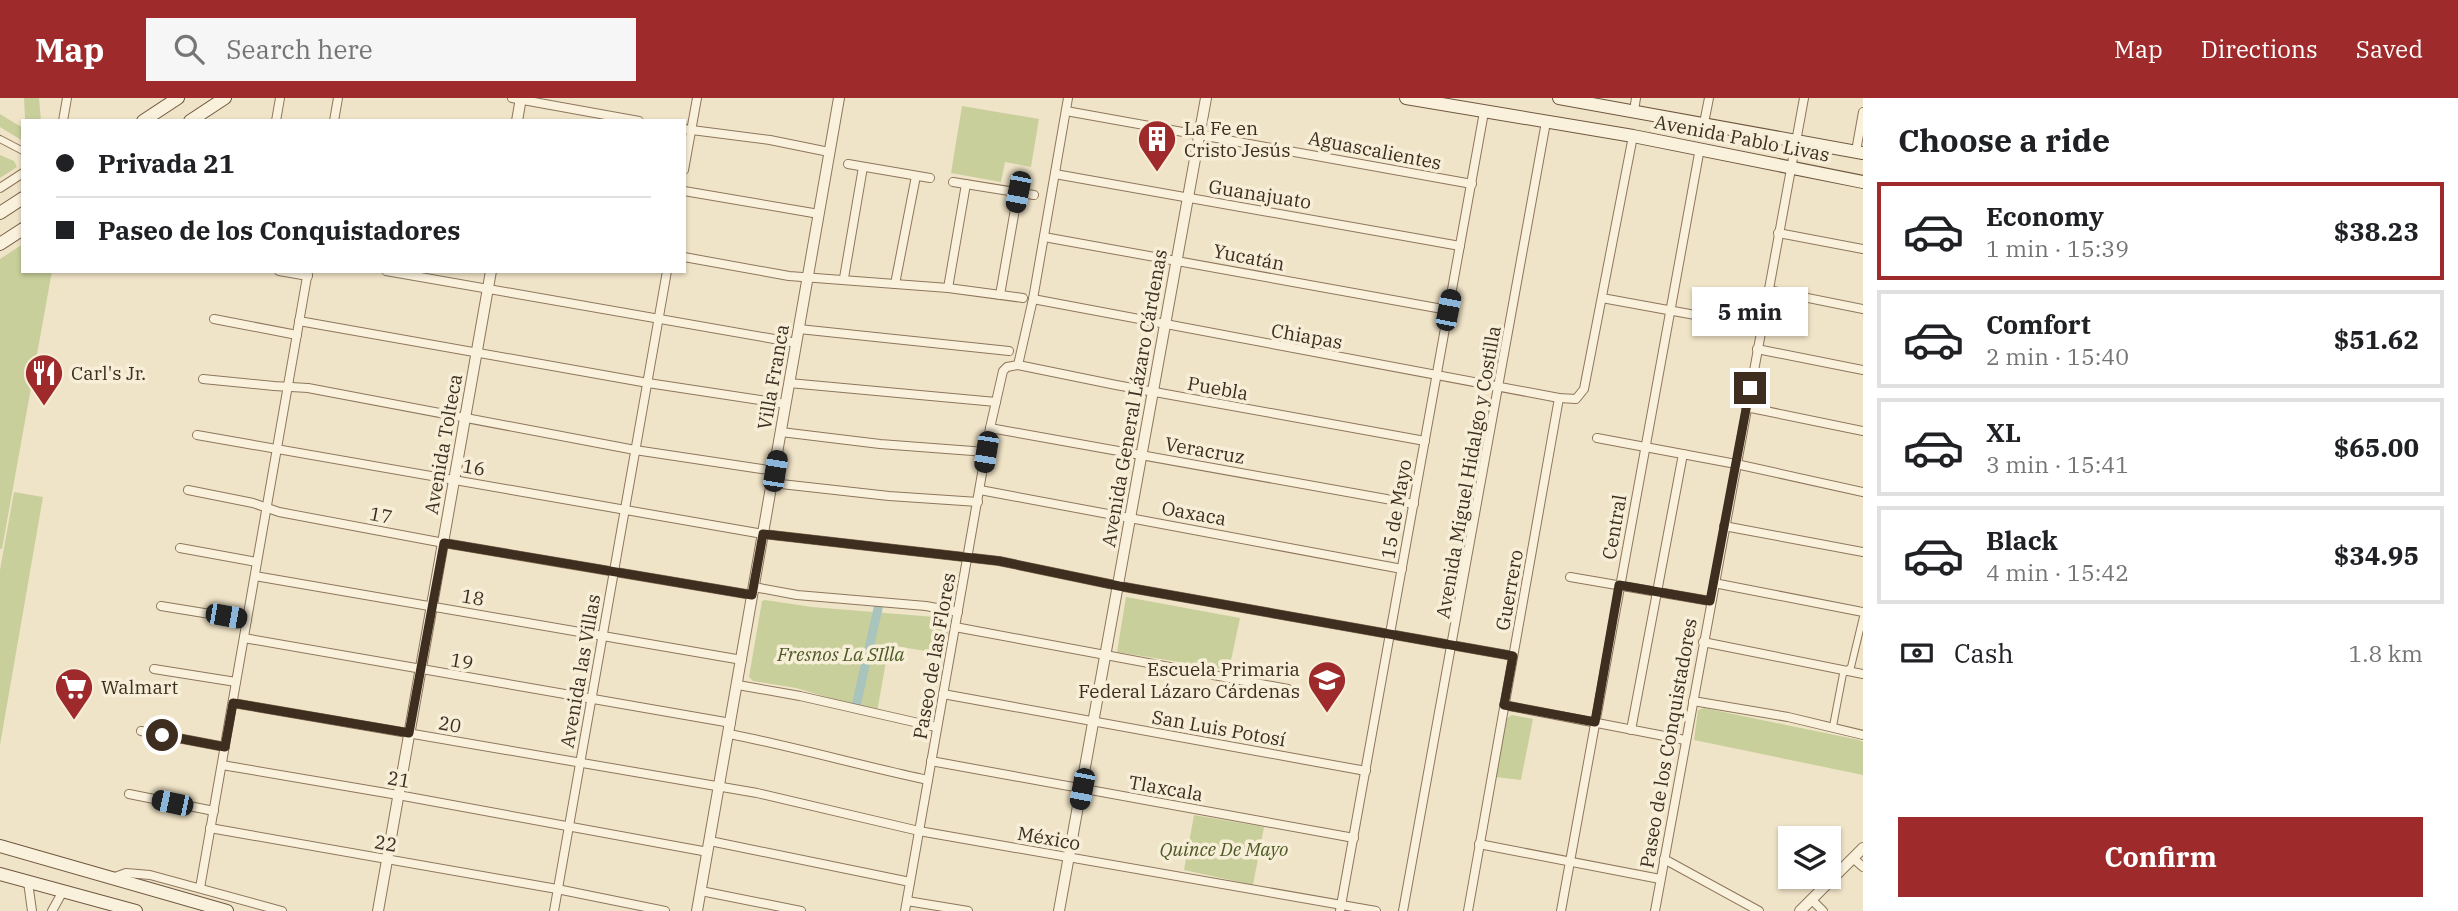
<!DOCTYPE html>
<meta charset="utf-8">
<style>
body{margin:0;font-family:"IBM Plex Serif",serif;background:#f6f6f6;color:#202124;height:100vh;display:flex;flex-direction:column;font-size:26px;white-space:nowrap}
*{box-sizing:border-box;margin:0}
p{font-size:23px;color:#757577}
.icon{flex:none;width:38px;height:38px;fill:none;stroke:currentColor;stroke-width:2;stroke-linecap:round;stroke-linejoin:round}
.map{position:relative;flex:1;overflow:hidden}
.side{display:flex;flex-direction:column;background:#fff;width:595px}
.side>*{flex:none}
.banner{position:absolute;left:21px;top:21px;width:665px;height:154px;border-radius:0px;box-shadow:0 2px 5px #0004;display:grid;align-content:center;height:154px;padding:0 35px;background:#fff}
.buttons{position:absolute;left:1778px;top:728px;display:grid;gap:14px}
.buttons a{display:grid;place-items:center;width:63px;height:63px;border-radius:0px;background:#fff;box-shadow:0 2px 5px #0004;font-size:35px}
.end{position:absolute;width:32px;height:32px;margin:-16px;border:9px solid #3d2e20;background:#fff;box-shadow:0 0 0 4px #fff}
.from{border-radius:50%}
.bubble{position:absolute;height:49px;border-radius:0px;background:#fff;box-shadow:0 2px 5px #0004;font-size:23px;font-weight:700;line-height:49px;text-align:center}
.car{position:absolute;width:21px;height:42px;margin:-21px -10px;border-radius:9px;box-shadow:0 0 5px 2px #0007;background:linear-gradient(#222 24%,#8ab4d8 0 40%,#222 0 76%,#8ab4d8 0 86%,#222 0)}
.banner b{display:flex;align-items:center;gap:24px;height:66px;font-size:26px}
.banner b+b{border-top:2px solid #e0e0e0}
.banner i{width:18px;height:18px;background:#202124}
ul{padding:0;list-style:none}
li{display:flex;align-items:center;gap:21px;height:98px;margin:0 14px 10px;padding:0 21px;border:4px solid #e0e0e0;border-radius:0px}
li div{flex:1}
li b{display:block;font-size:26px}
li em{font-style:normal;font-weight:700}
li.current{border-color:#9e2a2b}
li>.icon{width:63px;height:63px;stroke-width:1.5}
h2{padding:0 35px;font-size:32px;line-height:84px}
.pay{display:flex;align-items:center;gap:18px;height:77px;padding:0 35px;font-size:26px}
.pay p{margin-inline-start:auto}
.cta{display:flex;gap:14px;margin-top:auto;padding:14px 35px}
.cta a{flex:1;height:80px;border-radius:0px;background:#9e2a2b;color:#fff;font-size:28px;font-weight:700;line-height:80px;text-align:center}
header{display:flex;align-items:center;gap:42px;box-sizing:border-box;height:98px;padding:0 35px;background:#9e2a2b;color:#fff}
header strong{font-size:33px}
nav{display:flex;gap:38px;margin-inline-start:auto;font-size:24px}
.search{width:490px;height:63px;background:#f6f6f6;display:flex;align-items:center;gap:18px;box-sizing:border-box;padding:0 24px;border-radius:0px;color:#757577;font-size:26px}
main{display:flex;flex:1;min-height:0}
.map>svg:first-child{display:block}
.green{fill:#c9cf9b}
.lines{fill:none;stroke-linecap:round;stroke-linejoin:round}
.canal{stroke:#a9c4bc;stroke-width:9}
.pedestrian-casing{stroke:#8d765c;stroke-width:8}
.minor-casing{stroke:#8d765c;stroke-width:10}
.tertiary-casing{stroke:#8d765c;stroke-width:12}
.secondary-casing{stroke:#6f573f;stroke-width:14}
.pedestrian{stroke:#faf1dc;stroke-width:6}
.minor{stroke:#faf1dc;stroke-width:8}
.tertiary{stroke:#faf1dc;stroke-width:10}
.secondary{stroke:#faf1dc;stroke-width:12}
.route{stroke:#3d2e20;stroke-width:9}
.labels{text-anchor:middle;stroke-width:7;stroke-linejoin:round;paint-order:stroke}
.poi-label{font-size:19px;fill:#3d2e20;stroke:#f7eed8;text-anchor:start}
.street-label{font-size:19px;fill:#3d2e20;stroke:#f7eed8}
.park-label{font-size:19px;font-style:italic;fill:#4d5a26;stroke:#f7eed8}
</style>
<header>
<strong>Map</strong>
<div class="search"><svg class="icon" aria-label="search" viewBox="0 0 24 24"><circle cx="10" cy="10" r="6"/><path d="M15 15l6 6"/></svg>Search here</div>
<nav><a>Map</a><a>Directions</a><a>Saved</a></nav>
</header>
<main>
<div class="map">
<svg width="1863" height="813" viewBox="0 0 1863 813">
<rect width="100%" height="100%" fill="#f0e4c8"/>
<g class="green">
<path d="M24,0H39L41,23L25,21Z"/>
<path d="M962,8L1039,21L1031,69L1005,64L1001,84L951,75Z"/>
<path d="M0,16L23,30V43L0,29Z"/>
<path d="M0,57L14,63L17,69L0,80Z"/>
<path d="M23,146V173H52L2,451H0V161Z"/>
<path d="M14,394L43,399L0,647V472Z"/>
<path d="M1126,499L1240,520L1229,572L1117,554Z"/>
<path d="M765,502L812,509L947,520L950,524L944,556L889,547L877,614L796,590L753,583L749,579L762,503Z"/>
<path d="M1704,610L1859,642L1863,644V677L1694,642L1698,612Z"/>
<path d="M1512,617L1533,621L1521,682L1495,679L1507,620Z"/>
<path d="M1194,717L1264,729L1253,787L1184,772Z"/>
</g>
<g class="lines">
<path class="canal" d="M856,608L879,506"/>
<g class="pedestrian-casing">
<g id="pedestrian">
<path d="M0,41L23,53"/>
<path d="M1833,628L1843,576L1851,569L1863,519"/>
</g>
</g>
<g class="minor-casing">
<g id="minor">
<path d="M512,0L639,23"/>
<path d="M1066,13L1472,86"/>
<path d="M1634,13L1636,0"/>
<path d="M63,23L67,0"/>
<path d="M276,23L280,0"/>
<path d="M334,23L338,0"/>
<path d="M1704,25L1709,0"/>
<path d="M684,31L770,42L829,54"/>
<path d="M1856,53L1863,14"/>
<path d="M848,66L930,80"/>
<path d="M684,72L697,0"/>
<path d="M1055,76L1460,148"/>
<path d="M953,84L1034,97"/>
<path d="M0,90L23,75"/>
<path d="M684,93L819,116"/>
<path d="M1778,135L1863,151"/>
<path d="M1044,139L1448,212"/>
<path d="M684,159L789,178L948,190L1023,200"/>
<path d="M279,173L308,178"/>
<path d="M386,173L797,245"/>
<path d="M844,180L863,69"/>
<path d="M895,186L916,78"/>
<path d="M948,190L966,86"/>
<path d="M1768,192L1863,211"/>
<path d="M1000,197L1018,94"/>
<path d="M1602,200L1761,229"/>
<path d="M1033,201L1559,300L1576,301L1584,291L1633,38"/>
<path d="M214,221L297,237"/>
<path d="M299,223L648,285L786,306"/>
<path d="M799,231L1009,253"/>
<path d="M1757,251L1863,272"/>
<path d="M1018,267L1033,201L1068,0"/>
<path d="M203,281L274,288L308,290L635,352L775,373"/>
<path d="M789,285L996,304"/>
<path d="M1746,309L1863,333"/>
<path d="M990,330L1414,406"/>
<path d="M781,334L880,346L986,354"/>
<path d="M197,337L763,436L999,463L1119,488L1513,558"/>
<path d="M1597,340L1736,366L1863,394"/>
<path d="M772,385L889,398L978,404"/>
<path d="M188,392L253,405L279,414L444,445L752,497"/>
<path d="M980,392L1402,471"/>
<path d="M1724,428L1863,454"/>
<path d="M180,450L257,464"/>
<path d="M255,478L742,562"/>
<path d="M1570,479L1710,503"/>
<path d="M1714,485L1863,514"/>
<path d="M754,489L797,497L926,508L958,514"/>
<path d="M161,508L247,522"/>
<path d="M955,529L1288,591"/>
<path d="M244,540L731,625"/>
<path d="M1703,544L1863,576"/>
<path d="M154,571L236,584"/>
<path d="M738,587L800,598L936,629"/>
<path d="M943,596L1366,673"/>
<path d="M1693,603L1788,619L1863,637"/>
<path d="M233,605L757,695L919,733L1376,813"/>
<path d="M1504,607L1685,642"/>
<path d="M1631,632L1683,356"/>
<path d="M141,633L225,649"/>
<path d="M729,636C796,649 861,668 928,682"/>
<path d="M931,663L1354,740"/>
<path d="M222,667L398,697L708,754"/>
<path d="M129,696L214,713"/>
<path d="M210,730L557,791L665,813"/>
<path d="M710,743L910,784"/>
<path d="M1479,746L1660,781"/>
<path d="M1853,760L1863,769"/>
<path d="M1664,761L1759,813"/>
<path d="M112,780L126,775L150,777L282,813"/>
<path d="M28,784L32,813"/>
<path d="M200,790L308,173"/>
<path d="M701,793L801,813"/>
<path d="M1812,802L1823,813"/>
<path d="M907,803L968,813"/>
<path d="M52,813L63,793"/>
<path d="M554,813L667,173"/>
<path d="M905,813L990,330L1003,273L1007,269L1018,267L1116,287L1425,343"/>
<path d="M1340,813L1484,14"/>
<path d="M1403,813L1546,24"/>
<path d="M1468,813L1559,300"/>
<path d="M1561,813L1700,50"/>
<path d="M1655,813L1804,0"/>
</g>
</g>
<g class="tertiary-casing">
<g id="tertiary">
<path d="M517,23L521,0"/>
<path d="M378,813L491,173"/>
<path d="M697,813L839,0"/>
<path d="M1059,813L1206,0"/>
<path d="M1800,813L1863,750"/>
</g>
</g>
<g class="secondary-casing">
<g id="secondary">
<path d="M1406,0L1633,38L1863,84"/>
<path d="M1559,0L1863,55"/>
<path d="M143,23L178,0"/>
<path d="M190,23L225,0"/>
<path d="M0,115L23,100"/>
<path d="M0,146L23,131"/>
<path d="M0,748L227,813"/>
<path d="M0,776L136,813"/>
</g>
</g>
<use href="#pedestrian" class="pedestrian"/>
<use href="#minor" class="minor"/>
<use href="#tertiary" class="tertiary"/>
<use href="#secondary" class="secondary"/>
</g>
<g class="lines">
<path class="route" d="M162,637L225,649L233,605L409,635L444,445L752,497L763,436L999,463L1119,488L1513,558L1504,607L1595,624L1619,487L1710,503L1750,290"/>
</g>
<defs>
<g id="building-pin" transform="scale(2.0125)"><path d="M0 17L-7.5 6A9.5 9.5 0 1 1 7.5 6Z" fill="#9e2a2b" stroke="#f7eed8"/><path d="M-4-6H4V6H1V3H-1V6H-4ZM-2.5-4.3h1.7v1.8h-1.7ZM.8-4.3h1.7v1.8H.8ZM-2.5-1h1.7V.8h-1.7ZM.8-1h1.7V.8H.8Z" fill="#fff"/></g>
<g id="restaurant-pin" transform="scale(2.0125)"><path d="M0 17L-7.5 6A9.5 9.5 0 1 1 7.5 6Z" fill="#9e2a2b" stroke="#f7eed8"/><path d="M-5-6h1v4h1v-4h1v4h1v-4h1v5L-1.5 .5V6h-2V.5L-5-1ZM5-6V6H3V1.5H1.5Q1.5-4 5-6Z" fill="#fff"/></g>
<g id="school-pin" transform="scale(2.0125)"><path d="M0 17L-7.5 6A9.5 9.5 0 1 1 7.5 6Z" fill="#9e2a2b" stroke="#f7eed8"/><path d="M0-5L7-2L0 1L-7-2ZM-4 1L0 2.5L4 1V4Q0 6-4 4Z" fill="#fff"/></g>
<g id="supermarket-pin" transform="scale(2.0125)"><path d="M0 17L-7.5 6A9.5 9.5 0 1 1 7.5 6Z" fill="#9e2a2b" stroke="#f7eed8"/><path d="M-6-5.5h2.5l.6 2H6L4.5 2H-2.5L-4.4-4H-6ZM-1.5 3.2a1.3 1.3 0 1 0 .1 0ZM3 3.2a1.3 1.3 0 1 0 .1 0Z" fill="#fff"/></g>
</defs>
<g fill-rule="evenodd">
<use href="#building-pin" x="1157" y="41"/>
<use href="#restaurant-pin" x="44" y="275"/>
<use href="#school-pin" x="1327" y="582"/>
<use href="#supermarket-pin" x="74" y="589"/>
</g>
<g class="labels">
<g class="poi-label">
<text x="1184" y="37">La Fe en<tspan x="1184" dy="22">Cristo Jesús</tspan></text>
<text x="71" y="282">Carl's Jr.</text>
<text x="1300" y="578" text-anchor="end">Escuela Primaria<tspan x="1300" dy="22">Federal Lázaro Cárdenas</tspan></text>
<text x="101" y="596">Walmart</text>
</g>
<g class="street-label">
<text transform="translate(1742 40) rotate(11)" y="7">Avenida Pablo Livas</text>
<text transform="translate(1375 52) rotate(11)" y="7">Aguascalientes</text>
<text transform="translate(1260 96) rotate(9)" y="7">Guanajuato</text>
<text transform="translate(1249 159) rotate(11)" y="7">Yucatán</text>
<text transform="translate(1307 238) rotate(10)" y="7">Chiapas</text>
<text transform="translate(773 279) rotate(-80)" y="7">Villa Franca</text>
<text transform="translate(1218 290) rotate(10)" y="7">Puebla</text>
<text transform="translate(1134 300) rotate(-80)" y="7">Avenida General Lázaro Cárdenas</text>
<text transform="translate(443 346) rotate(-80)" y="7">Avenida Tolteca</text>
<text transform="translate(1205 352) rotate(10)" y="7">Veracruz</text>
<text transform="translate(474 369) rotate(10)" y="7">16</text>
<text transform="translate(1468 374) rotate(-80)" y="7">Avenida Miguel Hidalgo y Costilla</text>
<text transform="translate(1396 411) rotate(-80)" y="7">15 de Mayo</text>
<text transform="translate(1194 415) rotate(10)" y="7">Oaxaca</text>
<text transform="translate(381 417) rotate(11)" y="7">17</text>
<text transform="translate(1614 429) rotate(-80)" y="7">Central</text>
<text transform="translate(1509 492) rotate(-80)" y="7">Guerrero</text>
<text transform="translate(473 499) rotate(10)" y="7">18</text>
<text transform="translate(934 558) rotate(-80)" y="7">Paseo de las Flores</text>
<text transform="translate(462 563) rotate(10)" y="7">19</text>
<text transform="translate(580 573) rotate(-80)" y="7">Avenida las Villas</text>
<text transform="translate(450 626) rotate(10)" y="7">20</text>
<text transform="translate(1219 630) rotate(10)" y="7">San Luis Potosí</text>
<text transform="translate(1668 645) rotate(-80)" y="7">Paseo de los Conquistadores</text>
<text transform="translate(399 681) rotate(10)" y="7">21</text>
<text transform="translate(1166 690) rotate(10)" y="7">Tlaxcala</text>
<text transform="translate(1049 740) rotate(10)" y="7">México</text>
<text transform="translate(386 745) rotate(10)" y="7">22</text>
</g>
<g class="park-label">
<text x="841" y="563">Fresnos La SIlla</text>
<text x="1224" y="758">Quince De Mayo</text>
</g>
</g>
</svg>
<div class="buttons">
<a><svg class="icon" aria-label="layers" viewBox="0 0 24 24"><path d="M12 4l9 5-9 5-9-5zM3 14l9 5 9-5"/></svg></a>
</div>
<i class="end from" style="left:162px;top:637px"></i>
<i class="end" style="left:1750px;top:290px"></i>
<div class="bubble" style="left:1692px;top:189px;width:116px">5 min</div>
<i class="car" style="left:1018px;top:94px;rotate:191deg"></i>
<i class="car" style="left:1448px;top:212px;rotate:11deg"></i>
<i class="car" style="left:986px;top:354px;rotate:189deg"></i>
<i class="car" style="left:775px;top:373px;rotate:9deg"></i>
<i class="car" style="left:226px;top:518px;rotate:100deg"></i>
<i class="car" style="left:1082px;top:691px;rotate:191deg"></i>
<i class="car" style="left:172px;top:705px;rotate:282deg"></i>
<div class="banner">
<b><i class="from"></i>Privada 21</b>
<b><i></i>Paseo de los Conquistadores</b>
</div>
</div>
<section class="side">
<h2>Choose a ride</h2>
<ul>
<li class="current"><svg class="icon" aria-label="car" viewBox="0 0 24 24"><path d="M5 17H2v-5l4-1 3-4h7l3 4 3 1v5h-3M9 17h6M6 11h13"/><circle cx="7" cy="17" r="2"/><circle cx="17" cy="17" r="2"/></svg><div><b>Economy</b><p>1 min · 15:39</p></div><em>$38.23</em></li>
<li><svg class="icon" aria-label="car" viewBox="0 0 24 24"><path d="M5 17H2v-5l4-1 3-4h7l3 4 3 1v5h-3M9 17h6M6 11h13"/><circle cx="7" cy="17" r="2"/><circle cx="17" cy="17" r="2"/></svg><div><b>Comfort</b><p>2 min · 15:40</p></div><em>$51.62</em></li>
<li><svg class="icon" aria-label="car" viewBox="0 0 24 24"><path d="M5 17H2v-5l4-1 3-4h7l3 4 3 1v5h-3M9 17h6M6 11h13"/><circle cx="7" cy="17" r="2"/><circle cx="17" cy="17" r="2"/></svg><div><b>XL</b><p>3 min · 15:41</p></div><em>$65.00</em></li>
<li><svg class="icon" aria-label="car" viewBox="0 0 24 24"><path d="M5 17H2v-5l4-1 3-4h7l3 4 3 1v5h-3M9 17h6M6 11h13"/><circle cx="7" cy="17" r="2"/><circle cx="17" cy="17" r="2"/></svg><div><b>Black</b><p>4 min · 15:42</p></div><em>$34.95</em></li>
</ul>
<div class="pay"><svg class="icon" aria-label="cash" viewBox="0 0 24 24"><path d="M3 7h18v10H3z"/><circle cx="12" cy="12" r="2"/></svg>Cash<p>1.8 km</p></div>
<div class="cta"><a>Confirm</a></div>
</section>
</main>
